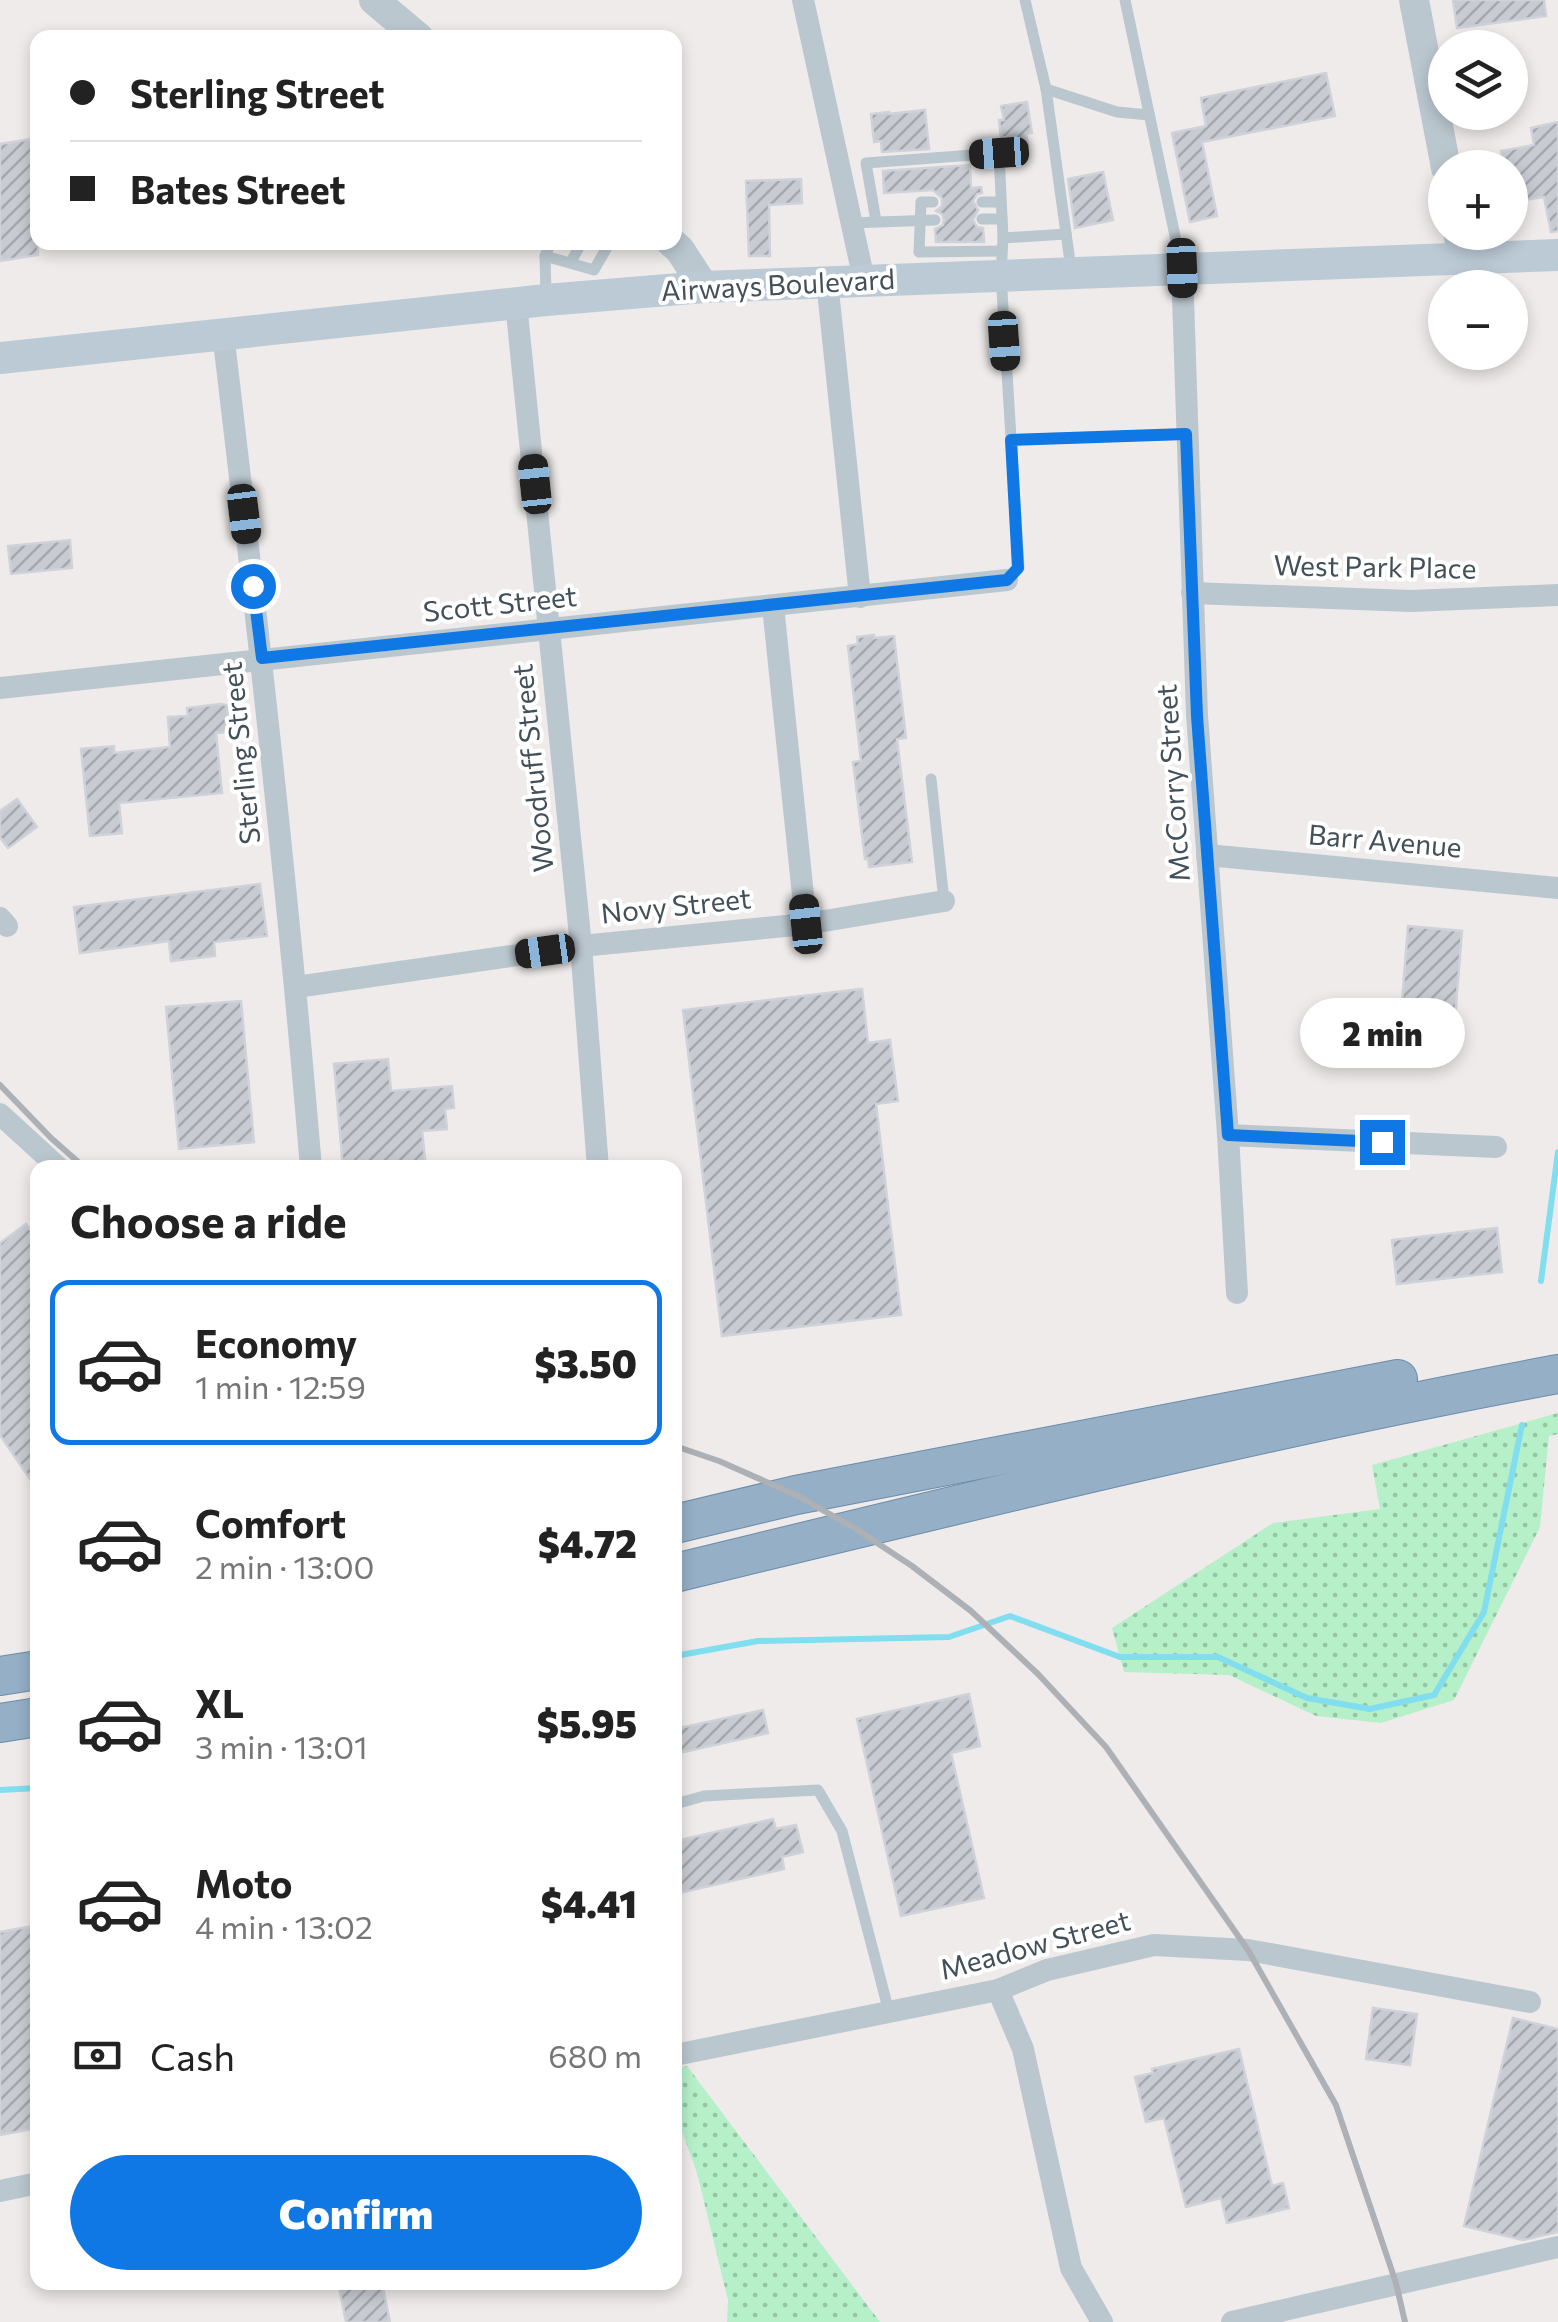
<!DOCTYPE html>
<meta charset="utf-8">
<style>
body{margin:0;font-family:Commissioner,sans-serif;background:#f6f6f6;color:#222;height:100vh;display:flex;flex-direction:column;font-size:38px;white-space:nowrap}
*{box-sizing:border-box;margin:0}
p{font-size:32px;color:#767676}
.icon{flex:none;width:55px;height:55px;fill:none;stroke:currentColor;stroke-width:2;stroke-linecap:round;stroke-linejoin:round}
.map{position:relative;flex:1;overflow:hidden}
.panel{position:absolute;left:30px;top:1160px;width:652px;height:1130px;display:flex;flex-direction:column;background:#fff;border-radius:20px;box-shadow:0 5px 15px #0003}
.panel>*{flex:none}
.banner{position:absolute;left:30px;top:30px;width:652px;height:220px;border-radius:20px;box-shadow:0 5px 15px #0003;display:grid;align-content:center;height:220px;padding:0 40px;background:#fff}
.buttons{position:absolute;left:1428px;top:30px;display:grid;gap:20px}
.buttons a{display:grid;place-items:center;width:100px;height:100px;border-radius:50%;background:#fff;box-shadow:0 5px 15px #0003;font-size:50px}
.end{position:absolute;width:45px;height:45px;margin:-22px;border:12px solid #1078e4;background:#fff;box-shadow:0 0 0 5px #fff}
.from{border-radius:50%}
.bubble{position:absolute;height:70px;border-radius:35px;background:#fff;box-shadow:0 5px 15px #0003;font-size:32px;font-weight:800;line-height:70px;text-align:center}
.car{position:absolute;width:30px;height:60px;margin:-30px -15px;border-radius:12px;box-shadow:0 0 8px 2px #0007;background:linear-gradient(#222 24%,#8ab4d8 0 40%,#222 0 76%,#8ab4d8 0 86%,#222 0)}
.banner b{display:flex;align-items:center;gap:35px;height:95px;font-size:38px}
.banner b+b{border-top:2px solid #e0e0e0}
.banner i{width:25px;height:25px;background:#222}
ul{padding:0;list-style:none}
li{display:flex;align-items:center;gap:30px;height:165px;margin:0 20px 15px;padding:0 20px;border:5px solid transparent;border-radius:20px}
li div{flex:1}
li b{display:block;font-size:38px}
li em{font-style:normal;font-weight:800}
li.current{border-color:#1078e4}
li>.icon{width:90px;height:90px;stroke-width:1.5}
h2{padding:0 40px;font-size:45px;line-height:120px}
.pay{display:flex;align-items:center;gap:25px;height:110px;padding:0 40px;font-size:38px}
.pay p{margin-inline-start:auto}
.primary-button{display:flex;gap:20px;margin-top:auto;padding:20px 40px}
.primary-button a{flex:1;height:115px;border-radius:60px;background:#1078e4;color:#fff;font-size:40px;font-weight:800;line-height:115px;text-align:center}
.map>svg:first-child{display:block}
.grass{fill:url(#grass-dots)}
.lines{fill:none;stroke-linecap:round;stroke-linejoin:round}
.stream{stroke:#80deef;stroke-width:6}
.building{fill:url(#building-hatch);stroke:#cfd2d8;stroke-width:2.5}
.trunk-casing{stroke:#6b8ca9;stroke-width:40}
.service{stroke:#bbc7cf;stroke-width:11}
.minor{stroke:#bbc7cf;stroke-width:22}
.tertiary{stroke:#bbc7cf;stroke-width:30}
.secondary{stroke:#bccad6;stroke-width:32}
.trunk{stroke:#94afc6;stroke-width:38}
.rail{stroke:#adb1b6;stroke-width:6}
.route{stroke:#1078e4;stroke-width:12}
.labels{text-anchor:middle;stroke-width:8;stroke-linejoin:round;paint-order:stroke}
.street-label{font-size:28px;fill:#435059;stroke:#fff}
</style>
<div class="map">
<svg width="1558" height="2322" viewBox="0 0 1558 2322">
<defs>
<pattern id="grass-dots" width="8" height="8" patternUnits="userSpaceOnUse" patternTransform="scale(2.5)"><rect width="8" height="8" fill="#b6f0c9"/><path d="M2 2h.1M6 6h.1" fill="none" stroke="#96c5a6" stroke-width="1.8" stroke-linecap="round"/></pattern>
<pattern id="building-hatch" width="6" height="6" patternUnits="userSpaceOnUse" patternTransform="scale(2.5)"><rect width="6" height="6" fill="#c8cbd1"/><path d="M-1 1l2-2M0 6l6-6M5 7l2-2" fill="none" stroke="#a4a7ad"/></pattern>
</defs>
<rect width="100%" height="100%" fill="#efebeb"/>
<g class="grass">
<path d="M1558,1413V1434L1549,1436L1540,1527L1454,1700L1381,1723L1316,1716L1229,1675L1124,1672L1112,1628L1273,1523L1380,1509L1372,1465Z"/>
<path d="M687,2066L880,2322H727L728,2300L697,2173L675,2112V2069Z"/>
</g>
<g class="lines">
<g class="stream">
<path d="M1541,1281L1558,1152"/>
<path d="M675,1656L758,1641L949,1637L1010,1616L1120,1657H1218L1307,1698L1370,1709L1434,1695L1484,1612L1522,1425"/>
<path d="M0,1790L38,1788"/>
</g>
</g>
<g class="building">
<path d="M1453,0H1544L1546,16L1457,28Z"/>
<path d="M1326,73L1335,116L1202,142L1217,216L1190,222L1172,133L1206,126L1201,98Z"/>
<path d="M1027,102L1032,133L1026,134L1028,145L1009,148L1007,137L1001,138L999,120H1004L1001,106Z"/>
<path d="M925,110L929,149L882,152L881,141L874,142L871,114L889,112V114Z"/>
<path d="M1558,122V231L1551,232L1544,197L1518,201L1510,200V168H1504L1501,151L1534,145L1531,128Z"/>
<path d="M38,138V255L0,261V144Z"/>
<path d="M970,165L971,188L981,187L982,193L977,194L973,201L978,210L973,220L977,227L983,228L984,242H936L935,229L943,225L944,219L942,214L936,211L942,206V198L933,190L884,193L883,171Z"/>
<path d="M1103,172L1113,220L1075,228L1068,179Z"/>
<path d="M801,179L802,203L769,205L770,256H749L746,181Z"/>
<path d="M70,540L72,568L11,574L8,546Z"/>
<path d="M874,635V638L894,636L906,738L897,739L912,862L869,867L868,858L865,859L853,762L861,761L848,646L858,644L857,637Z"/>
<path d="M220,704L227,705L230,732L216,733L222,793L119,803L122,833L90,836L81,749L114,746V753L170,747L168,717L188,716L187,708Z"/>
<path d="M17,799L37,827L8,848L0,837V811Z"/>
<path d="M260,884L267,936L214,942L215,956L171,961L169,941L80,953L74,907Z"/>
<path d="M1408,926L1462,931L1455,1018L1401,1014Z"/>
<path d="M862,989L868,1043L890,1040L898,1101L876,1104L901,1315L722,1336L683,1010Z"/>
<path d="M241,1001L254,1142L179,1149L166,1007Z"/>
<path d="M388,1059L391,1091L452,1086L454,1108L445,1109L447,1129L422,1131L426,1168H343L334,1064Z"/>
<path d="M26,1224L38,1240V1491L0,1435V1243Z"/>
<path d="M1497,1228L1502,1272L1397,1284L1392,1240Z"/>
<path d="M969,1694L980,1746L951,1753L984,1898L901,1916L857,1719Z"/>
<path d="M763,1710L768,1733L675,1754V1729Z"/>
<path d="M773,1819L776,1829L796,1825L803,1852L782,1857L784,1869L675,1894V1841Z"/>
<path d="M38,1925V2128L0,2135V1932Z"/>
<path d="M1373,2008L1417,2014L1410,2065L1366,2059Z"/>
<path d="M1513,2018L1558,2029V2232L1523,2240L1464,2226Z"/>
<path d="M1239,2049L1272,2186L1283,2183L1289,2208L1227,2223L1221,2198L1186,2207L1164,2118L1146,2122L1135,2077L1153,2073L1152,2069Z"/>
<path d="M338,2282H382L390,2322H346Z"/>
</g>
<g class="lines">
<g class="trunk-casing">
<g id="trunk">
<path d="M675,1524L796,1495L1398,1379"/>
<path d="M675,1573C968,1502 1261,1429 1558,1374"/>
<path d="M0,1676L38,1670"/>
<path d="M0,1723L38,1717"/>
</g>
</g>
<g class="service">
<path d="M1025,0L1046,89L1071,269"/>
<path d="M1125,0L1181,264"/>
<path d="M1046,89L1117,112L1149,115"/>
<path d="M933,202H921L919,252L1002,251"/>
<path d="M982,202H1001"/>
<path d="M982,219H1002"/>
<path d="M876,221L866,163L999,153L1003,238"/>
<path d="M851,223L935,220"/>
<path d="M545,256L594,270L610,242"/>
<path d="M571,262L579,247"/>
<path d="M546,295L545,256L551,242"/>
<path d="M1011,440L1186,434"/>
<path d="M1007,580L1019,568L1001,275L1003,238L1066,234"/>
<path d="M931,779L944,901"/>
<path d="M675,1804L704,1796L818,1790L842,1831L889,2012"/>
</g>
<g class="minor">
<path d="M803,0L864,280"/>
<path d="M1182,268L1197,715L1228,1135L1237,1293"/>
<path d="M827,281L860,597"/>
<path d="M516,303L581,946L598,1168"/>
<path d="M223,333C256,611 288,889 311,1168"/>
<path d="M1192,593L1411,601L1558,595"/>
<path d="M773,606L806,924"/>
<path d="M0,688C335,650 671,618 1007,580"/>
<path d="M1207,855L1558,888"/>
<path d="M0,918L7,926"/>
<path d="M296,987L581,946L806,924L944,901"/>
<path d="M0,1114L59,1168"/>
<path d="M1228,1135L1496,1147"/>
<path d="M998,1990L1023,2049L1071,2268L1102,2322"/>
<path d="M675,2055L998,1990L1047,1970L1154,1945L1248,1950L1530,2002"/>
<path d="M0,2191L38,2183"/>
<path d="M1232,2322L1558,2247"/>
</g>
<g class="tertiary">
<path d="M374,0L419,38"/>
<path d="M1414,0L1446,168"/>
<path d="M1458,232L1463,259"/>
<path d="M671,242L680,250L704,287"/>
</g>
<path class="secondary" d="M0,358L546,300L704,287L1558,255"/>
<use href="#trunk" class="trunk"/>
<g class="rail">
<path d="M0,1085L51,1138L85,1168"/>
<path d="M675,1446L719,1461L796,1495L856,1529L912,1566L971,1611L1038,1674L1106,1747L1248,1950L1336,2105L1396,2283L1405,2322"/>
</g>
</g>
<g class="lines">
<path class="route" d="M253,586L262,658L1007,580L1018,568L1011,440L1186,434L1197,716L1228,1135L1382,1142"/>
</g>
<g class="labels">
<g class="street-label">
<text transform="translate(778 285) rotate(-3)" y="10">Airways Boulevard</text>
<text transform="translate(1375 567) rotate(1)" y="10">West Park Place</text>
<text transform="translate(500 604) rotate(-6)" y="10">Scott Street</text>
<text transform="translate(241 753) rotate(-96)" y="10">Sterling Street</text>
<text transform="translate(533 768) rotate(-96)" y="10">Woodruff Street</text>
<text transform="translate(1173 783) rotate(-94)" y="10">McCorry Street</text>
<text transform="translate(1385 841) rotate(5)" y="10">Barr Avenue</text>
<text transform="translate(676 906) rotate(-6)" y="10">Novy Street</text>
<text transform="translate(1035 1945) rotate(-15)" y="10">Meadow Street</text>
</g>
</g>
</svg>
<div class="buttons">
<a><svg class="icon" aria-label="layers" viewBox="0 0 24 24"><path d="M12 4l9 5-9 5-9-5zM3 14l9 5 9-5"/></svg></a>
<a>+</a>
<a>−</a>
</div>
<i class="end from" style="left:253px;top:586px"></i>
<i class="end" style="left:1382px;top:1142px"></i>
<div class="bubble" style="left:1300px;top:998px;width:165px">2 min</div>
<i class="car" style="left:999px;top:153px;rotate:266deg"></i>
<i class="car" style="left:1182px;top:268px;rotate:178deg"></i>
<i class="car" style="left:1004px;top:341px;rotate:176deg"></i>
<i class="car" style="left:535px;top:484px;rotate:354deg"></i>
<i class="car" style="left:244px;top:514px;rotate:173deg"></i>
<i class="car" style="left:806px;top:924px;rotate:354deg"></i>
<i class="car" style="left:545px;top:951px;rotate:262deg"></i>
<div class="banner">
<b><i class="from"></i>Sterling Street</b>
<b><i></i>Bates Street</b>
</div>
<section class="panel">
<h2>Choose a ride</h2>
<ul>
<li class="current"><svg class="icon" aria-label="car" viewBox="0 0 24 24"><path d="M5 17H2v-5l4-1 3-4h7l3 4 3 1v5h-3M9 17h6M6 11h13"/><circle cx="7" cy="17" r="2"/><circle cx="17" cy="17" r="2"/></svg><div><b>Economy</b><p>1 min · 12:59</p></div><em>$3.50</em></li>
<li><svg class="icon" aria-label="car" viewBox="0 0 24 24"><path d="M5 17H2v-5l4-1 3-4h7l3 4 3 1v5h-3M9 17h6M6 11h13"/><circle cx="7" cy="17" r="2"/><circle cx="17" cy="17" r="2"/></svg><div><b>Comfort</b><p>2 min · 13:00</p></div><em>$4.72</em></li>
<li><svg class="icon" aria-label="car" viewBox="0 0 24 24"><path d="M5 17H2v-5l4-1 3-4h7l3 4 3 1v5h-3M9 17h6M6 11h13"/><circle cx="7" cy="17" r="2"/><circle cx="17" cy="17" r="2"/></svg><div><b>XL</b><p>3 min · 13:01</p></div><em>$5.95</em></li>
<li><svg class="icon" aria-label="car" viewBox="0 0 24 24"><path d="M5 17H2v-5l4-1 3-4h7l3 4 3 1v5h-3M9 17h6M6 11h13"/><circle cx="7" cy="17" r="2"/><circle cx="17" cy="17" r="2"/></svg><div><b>Moto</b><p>4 min · 13:02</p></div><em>$4.41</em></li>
</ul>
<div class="pay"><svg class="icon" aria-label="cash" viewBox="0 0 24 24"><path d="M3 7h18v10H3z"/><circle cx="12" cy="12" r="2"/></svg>Cash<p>680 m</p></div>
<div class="primary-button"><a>Confirm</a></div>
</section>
</div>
